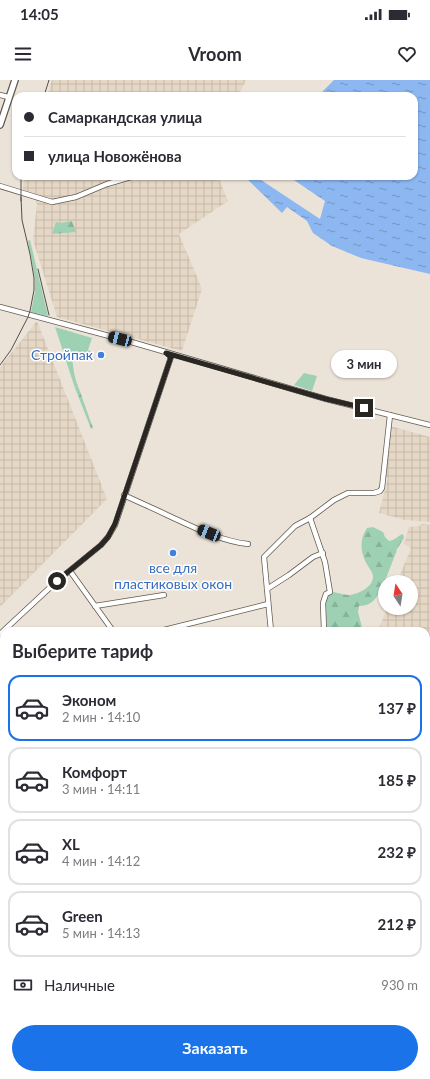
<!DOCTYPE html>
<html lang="ru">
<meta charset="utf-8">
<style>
body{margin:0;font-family:Lato,sans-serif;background:#f7f7f7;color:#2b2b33;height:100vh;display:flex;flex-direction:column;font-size:15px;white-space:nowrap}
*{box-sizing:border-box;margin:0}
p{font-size:13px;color:#7c7c81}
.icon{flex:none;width:22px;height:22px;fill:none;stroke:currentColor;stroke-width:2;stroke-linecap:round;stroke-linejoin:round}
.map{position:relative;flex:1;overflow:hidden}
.drawer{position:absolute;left:0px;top:547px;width:430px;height:452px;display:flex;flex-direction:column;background:#fff;border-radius:12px 12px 0 0;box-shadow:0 1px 3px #0004}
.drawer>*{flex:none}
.banner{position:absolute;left:12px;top:12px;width:406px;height:88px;border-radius:12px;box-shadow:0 1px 3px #0004;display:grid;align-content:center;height:88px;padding:0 12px;background:#fff}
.needle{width:26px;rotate:348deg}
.buttons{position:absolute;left:378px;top:495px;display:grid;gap:8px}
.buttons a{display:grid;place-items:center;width:40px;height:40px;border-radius:50%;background:#fff;box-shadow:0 1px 3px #0004;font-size:20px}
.end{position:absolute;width:18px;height:18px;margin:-9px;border:5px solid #2a2723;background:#fff;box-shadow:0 0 0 2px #fff}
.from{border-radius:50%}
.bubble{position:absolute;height:28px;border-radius:14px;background:#fff;box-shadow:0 1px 3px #0004;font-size:13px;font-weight:700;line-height:28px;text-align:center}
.car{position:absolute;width:12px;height:24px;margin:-12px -6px;border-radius:5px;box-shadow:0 0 3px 1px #0007;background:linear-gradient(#222 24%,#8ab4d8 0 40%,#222 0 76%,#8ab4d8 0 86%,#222 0)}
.banner b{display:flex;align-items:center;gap:14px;height:38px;font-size:15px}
.banner b+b{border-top:1px solid #e1e1e2}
.banner i{width:10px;height:10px;background:#2b2b33}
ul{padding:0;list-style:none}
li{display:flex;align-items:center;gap:12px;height:66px;margin:0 8px 6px;padding:0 4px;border:2px solid #e1e1e2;border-radius:12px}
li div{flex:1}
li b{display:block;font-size:15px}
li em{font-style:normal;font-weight:700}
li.selected{border-color:#1a73e8}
li>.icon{width:36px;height:36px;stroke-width:1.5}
h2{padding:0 12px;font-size:18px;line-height:48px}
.pay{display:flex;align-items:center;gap:10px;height:44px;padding:0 12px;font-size:15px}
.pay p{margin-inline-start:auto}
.primary-button{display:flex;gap:8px;margin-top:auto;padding:8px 12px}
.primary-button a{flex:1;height:46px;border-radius:24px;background:#1a73e8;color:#fff;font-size:16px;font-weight:700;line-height:46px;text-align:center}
.status{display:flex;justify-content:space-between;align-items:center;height:28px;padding:0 20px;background:#fff;direction:ltr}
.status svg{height:11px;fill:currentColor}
header{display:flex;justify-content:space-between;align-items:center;height:52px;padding:0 12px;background:#fff;font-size:18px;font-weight:700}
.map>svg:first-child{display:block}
.built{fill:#e5d7c5}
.industrial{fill:url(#industrial-grid)}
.grass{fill:#9ed1b3}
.forest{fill:url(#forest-firs)}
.park{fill:url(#park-crowns)}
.water{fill:url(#water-ripples)}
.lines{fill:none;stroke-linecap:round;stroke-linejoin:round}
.minor-casing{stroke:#625a51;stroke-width:6}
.major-casing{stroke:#625a51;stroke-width:8}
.minor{stroke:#fff;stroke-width:4.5}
.major{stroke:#fff;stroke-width:5.5}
.rail{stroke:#54504a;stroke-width:1}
.route{stroke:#2a2723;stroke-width:5}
.shop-dot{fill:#3f7fe0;stroke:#fff;stroke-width:1.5}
.labels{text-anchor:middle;stroke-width:3;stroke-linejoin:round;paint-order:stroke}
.shop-label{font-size:14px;fill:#366cbe;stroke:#fff;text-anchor:end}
</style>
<div class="status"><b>14:05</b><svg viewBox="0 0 49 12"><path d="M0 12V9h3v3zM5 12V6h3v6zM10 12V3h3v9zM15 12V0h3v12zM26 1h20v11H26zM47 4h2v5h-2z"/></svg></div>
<header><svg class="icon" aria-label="menu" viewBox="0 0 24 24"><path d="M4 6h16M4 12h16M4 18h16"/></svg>Vroom<svg class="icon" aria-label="heart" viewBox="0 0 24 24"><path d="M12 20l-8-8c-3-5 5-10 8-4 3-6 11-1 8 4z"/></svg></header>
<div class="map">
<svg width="430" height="999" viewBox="0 0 430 999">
<defs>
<pattern id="industrial-grid" width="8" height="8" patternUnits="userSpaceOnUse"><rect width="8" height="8" fill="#e5d7c5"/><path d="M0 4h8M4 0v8" fill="none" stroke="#c5b9a9"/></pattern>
<pattern id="forest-firs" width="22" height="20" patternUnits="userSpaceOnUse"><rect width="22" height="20" fill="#9ed1b3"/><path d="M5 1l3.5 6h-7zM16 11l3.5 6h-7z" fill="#88b39a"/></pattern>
<pattern id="park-crowns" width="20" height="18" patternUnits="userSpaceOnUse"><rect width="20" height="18" fill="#9ed1b3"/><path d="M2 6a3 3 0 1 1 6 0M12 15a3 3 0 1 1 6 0" fill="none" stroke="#88b39a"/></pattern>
<pattern id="water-ripples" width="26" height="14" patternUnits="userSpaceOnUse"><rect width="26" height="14" fill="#8cb7f1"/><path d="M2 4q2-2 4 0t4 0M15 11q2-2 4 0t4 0" fill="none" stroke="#7395c3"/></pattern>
</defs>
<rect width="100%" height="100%" fill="#ece3d8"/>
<path class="built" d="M430,592V715L426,728V593Z"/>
<g class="industrial">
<path d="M52,0H246L238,16H47Z"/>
<path d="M24,96H218L228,121L179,154L202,209L182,271L57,237L33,160L37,125L34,113L23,110Z"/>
<path d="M37,241L107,419L0,527V287Z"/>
<path d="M390,346L430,357V442L405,440L379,433L388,398L384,396Z"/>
<path d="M422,444L430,445V592L426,593V551H378L387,528H411V502H397L411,468L404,464L409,447L419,446Z"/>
</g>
<g class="grass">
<path d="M30,160L48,236L31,232L35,211V199L28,161Z"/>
<path d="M55,247L92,258L88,270L92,272L90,277L72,275C73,286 74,296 78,306L75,308C68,288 62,267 55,247Z"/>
<path d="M304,293L317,296L312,311L294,305Z"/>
</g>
<g class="forest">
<path d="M72,141L76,152L52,154L56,142L61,143Z"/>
<path d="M78,306L93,348L91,349L75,308Z"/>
<path d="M373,447L383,452L385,457L389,461C396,460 397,456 403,454L404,458L397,469L396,473C391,484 381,516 372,522C368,525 363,526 359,526L358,532L363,551H327L326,524L327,516L334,512C339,513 345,515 350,515C358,514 373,507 373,497C373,493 370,489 368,486C360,473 359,460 367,448Z"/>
</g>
<path class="park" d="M184,995H302L299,999H182Z"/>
<g class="water">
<path d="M334,0H430V194L361,178L332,166L313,153L307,141L287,127L282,133L248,100L247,96H259L261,100L320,139L325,121L288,96H414V16H318Z"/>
<path d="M38,995H161L157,999H37Z"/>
</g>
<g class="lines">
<g class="minor-casing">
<g id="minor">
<path d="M0,15L8,17"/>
<path d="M0,106L52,122L76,117L107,104L134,96"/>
<path d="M0,227L128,261L326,319L430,345"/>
<path d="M124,415C138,422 153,428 167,435C193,447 220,461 248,464"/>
<path d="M310,438L325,482L330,512L326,514L323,523L324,551"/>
<path d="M70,491L113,551"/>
<path d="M267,509L289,495L313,477L323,473"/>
<path d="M95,526L164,515"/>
<path d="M160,551L268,524"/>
<path d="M271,551L264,477L295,446L310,438L334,420L348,413H374L380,411L382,408L390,335"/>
<path d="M0,554L57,501L101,465L108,457L115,445L171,277L168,274"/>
<path d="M0,615L4,614"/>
<path d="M0,678L4,677"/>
<path d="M0,731H4"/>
<path d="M0,795L4,794"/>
<path d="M0,835H4"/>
<path d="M426,938H430"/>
<path d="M0,944L1,940"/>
<path d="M0,974L3,975"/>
<path d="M426,977L430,971"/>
<path d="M410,999L413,995"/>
</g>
</g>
<g class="major-casing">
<g id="major">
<path d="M0,45L15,0"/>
<path d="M426,750L430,737"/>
<path d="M426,769L430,756"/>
<path d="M315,999L318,995"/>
<path d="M323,999L326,995"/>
</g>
</g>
<use href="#minor" class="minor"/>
<use href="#major" class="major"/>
<g class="rail">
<path d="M44,16L49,0"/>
<path d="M21,121V96"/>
<path d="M38,189L49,235"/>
<path d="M0,285L11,270L28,237L30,231L34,210V198L30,174L22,140L21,117"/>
</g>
</g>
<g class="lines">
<path class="route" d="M57,501L101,465L108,457L115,444L171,277L166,273L326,319L364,328"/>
</g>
<g class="shop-dot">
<circle cx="101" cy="275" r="4"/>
<circle cx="173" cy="473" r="4"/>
</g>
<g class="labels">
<g class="shop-label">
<text x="93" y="280">Стройпак</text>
<text x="173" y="493" text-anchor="middle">все для<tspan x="173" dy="16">пластиковых окон</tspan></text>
</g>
</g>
</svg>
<div class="buttons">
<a><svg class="needle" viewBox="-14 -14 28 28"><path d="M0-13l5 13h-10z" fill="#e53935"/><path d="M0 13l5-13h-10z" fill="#7c7c81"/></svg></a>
</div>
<i class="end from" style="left:57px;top:501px"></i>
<i class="end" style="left:364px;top:328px"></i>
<div class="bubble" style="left:331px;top:270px;width:66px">3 мин</div>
<i class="car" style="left:120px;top:259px;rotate:285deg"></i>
<i class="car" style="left:209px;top:453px;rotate:292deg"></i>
<div class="banner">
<b><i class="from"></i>Самаркандская улица</b>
<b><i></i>улица Новожёнова</b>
</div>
<section class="drawer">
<h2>Выберите тариф</h2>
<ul>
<li class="selected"><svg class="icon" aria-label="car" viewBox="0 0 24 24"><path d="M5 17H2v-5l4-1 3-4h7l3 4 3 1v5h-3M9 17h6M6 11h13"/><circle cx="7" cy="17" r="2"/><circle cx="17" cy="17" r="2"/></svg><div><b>Эконом</b><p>2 мин · 14:10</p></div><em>137 ₽</em></li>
<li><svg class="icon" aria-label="car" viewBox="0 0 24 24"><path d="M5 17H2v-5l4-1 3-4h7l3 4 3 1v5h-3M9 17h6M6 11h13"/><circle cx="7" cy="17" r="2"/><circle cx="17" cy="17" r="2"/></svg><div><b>Комфорт</b><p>3 мин · 14:11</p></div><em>185 ₽</em></li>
<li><svg class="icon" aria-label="car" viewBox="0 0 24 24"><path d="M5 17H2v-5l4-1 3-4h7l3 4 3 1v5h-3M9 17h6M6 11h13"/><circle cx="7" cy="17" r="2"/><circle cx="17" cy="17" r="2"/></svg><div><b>XL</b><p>4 мин · 14:12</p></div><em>232 ₽</em></li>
<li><svg class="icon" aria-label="car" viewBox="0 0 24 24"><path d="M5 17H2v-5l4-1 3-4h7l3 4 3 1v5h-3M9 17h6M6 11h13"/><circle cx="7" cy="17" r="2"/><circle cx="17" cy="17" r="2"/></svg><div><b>Green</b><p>5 мин · 14:13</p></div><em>212 ₽</em></li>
</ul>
<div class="pay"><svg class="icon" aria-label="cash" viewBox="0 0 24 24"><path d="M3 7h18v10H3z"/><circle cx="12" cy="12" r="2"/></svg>Наличные<p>930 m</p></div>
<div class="primary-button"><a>Заказать</a></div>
</section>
</div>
